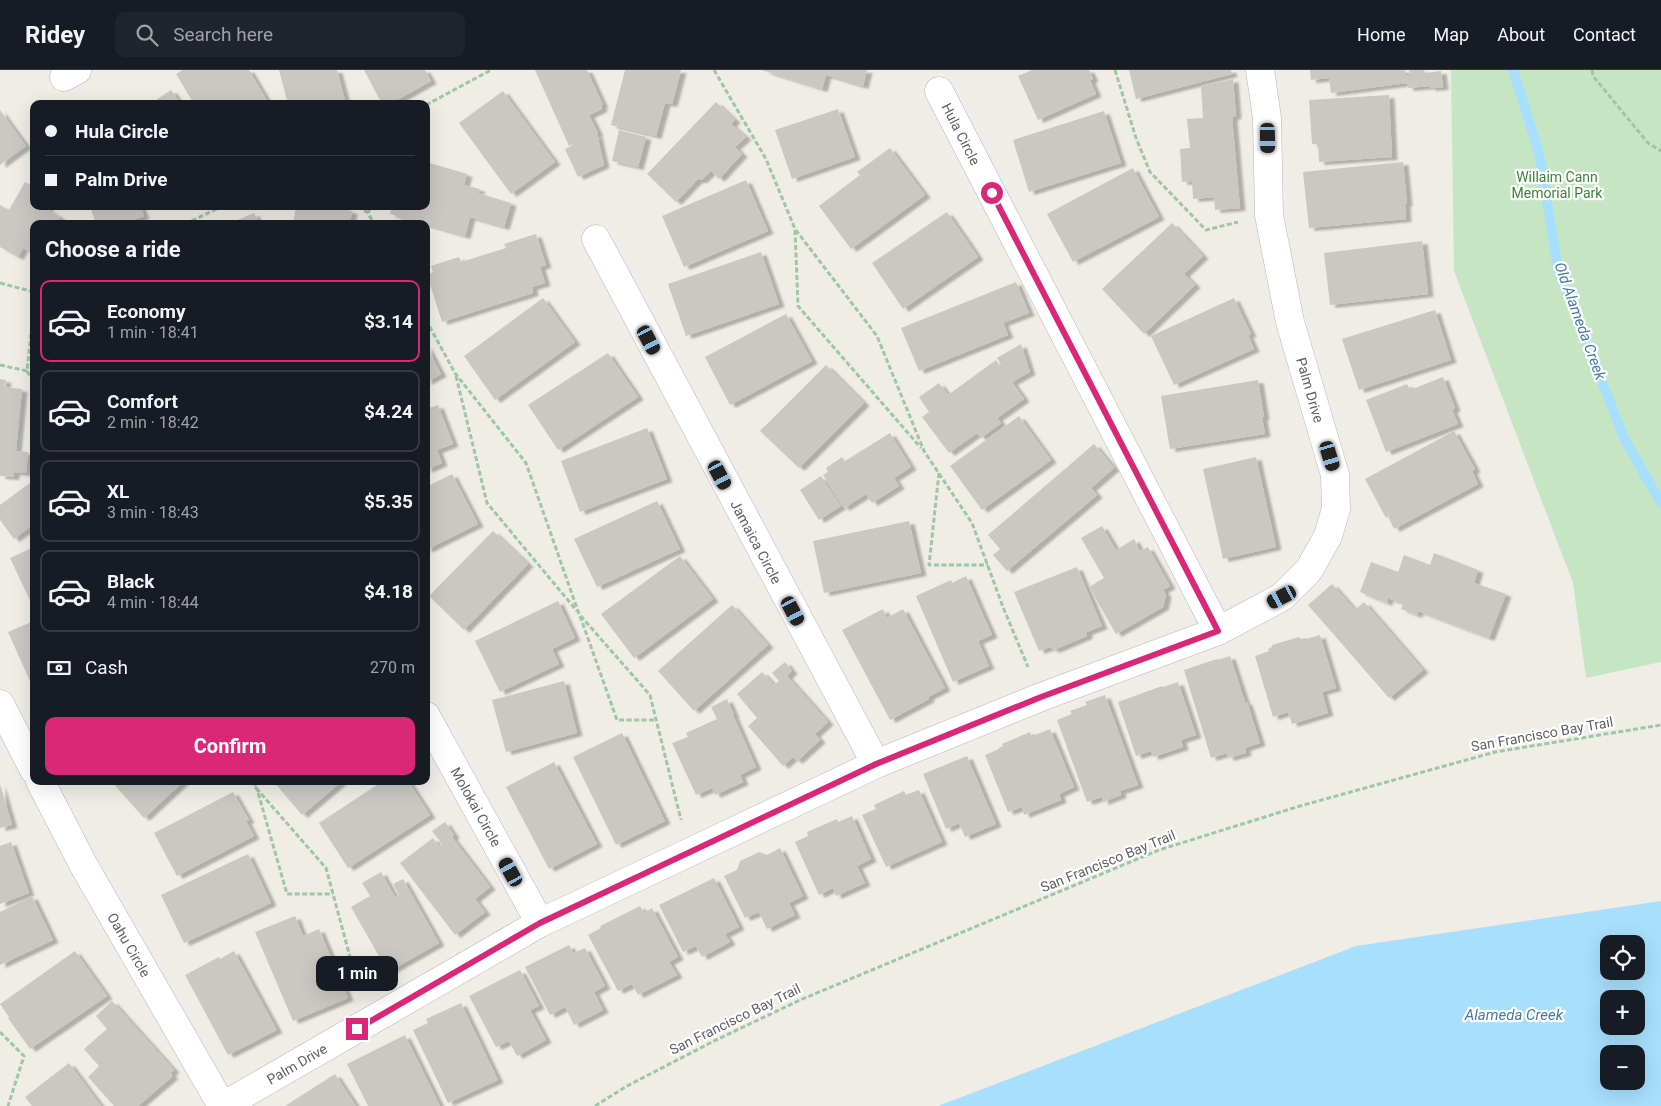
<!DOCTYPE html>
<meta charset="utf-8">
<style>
body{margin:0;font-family:Roboto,sans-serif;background:#20242c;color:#f1f3f6;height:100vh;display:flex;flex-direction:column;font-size:19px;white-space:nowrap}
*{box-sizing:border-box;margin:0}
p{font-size:16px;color:#9ea1a6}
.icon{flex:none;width:28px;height:28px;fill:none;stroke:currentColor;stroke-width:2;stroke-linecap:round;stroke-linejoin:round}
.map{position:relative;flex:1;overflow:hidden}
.panel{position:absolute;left:30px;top:150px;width:400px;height:565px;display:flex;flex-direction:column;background:#171b24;border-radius:10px;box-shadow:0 5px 20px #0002}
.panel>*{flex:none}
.guide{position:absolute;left:30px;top:30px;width:400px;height:110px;border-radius:10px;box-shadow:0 5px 20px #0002;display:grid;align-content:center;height:110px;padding:0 15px;background:#171b24}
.fabs{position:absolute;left:1600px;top:865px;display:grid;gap:10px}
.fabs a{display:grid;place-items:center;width:45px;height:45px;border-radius:10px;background:#171b24;box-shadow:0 5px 20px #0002;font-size:25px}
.end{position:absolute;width:22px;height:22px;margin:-11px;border:6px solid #db2777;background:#fff;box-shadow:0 0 0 2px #fff}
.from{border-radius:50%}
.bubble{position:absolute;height:35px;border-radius:10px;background:#171b24;box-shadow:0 5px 20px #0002;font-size:16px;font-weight:700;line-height:35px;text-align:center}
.car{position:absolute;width:15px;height:30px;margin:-15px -8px;border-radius:6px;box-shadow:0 0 4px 1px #0007;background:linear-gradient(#222 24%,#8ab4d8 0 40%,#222 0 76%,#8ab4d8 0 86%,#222 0)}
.guide b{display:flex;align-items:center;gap:18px;height:48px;font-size:19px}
.guide b+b{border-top:1px solid #363941}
.guide i{width:12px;height:12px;background:#f1f3f6}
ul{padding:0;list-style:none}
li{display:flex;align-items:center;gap:15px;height:82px;margin:0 10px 8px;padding:0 5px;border:2px solid #363941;border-radius:10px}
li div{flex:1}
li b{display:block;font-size:19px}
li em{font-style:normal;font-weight:700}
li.selected{border-color:#db2777}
li>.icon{width:45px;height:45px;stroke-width:1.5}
h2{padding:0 15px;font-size:22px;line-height:60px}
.pay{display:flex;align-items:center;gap:12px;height:55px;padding:0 15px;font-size:19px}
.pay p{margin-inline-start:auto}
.primary-button{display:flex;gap:10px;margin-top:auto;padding:10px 15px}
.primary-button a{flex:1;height:58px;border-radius:10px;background:#db2777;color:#fff;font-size:20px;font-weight:700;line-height:58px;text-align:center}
header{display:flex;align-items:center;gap:30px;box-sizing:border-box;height:70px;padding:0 25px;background:#171b24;border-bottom:1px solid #363941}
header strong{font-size:24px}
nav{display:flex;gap:28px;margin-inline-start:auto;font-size:18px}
.search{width:350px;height:45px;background:#20242c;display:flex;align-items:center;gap:12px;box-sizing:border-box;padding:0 18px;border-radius:10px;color:#9ea1a6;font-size:19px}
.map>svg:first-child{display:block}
.green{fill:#c6e6c3}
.water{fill:#a8dffd;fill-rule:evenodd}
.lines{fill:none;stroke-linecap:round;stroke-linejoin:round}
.stream{stroke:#a8dffd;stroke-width:10}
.building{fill:#cbc7c3;filter:url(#shadow)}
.street-casing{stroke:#b3b7ba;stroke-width:29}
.path{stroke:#9dc7a5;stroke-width:3;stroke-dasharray:5 2.5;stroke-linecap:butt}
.street{stroke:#fff;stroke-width:28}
.route{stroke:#db2777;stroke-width:6}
.labels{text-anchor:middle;stroke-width:4.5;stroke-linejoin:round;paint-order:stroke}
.street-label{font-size:14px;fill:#5e6266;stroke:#fff}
.park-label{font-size:14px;fill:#3a8437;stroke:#fff}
.water-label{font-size:15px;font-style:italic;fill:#417ba7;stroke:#fff}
</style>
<header>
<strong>Ridey</strong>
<div class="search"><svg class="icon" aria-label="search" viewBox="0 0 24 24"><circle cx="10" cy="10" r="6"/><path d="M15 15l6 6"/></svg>Search here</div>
<nav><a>Home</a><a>Map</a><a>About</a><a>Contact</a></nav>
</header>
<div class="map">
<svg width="1661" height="1036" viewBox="0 0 1661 1036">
<defs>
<filter id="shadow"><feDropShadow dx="5.5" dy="3" stdDeviation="1" flood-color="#0004"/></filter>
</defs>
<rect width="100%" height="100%" fill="#efede6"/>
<path class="green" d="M1451,0H1661V592L1586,608L1573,513L1454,201Z"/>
<path class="water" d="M1661,831V1036H938L1356,876ZM1609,874H1636V901H1609ZM1609,929H1636V956H1609ZM1609,984H1636V1011H1609Z"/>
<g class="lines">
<path class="stream" d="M1513,0L1539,83L1558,199L1624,368L1661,433"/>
</g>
<g class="building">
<path d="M182,0H249L269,34H194L176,4Z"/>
<path d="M279,0H337L346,34H288Z"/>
<path d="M364,0H425L431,11L390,34H382Z"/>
<path d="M535,0H587L603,35H601L602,39L589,45L598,63L569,76Z"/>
<path d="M625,0H681L672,34L665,33L656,66L611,55Z"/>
<path d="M762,0H867L863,16L826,5L822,19Z"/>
<path d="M1032,0H1089L1093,9L1090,10L1096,24L1038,50L1018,6Z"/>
<path d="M1129,0H1231L1232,4L1136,29Z"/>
<path d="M1310,0H1405L1406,5H1410L1409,0H1424L1425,3L1441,1L1443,17L1430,18V16L1408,18L1407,13L1331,23L1329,8L1311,10Z"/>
<path d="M1233,9L1236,46L1232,47L1240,138L1215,140L1214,127L1193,129L1192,111L1182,112L1180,79L1190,78L1187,49L1203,48L1201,16Z"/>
<path d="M171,20L181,34H150Z"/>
<path d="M503,21L555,92L511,124L459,53Z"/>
<path d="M1389,25L1392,87L1319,92L1318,74H1312L1309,30Z"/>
<path d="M716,32L735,50L731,54L746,67L735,77L742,84L719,109L711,101L702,110H697L676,132L647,104Z"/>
<path d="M838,39L855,87L792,109L775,60Z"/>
<path d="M0,40L26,76L0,95Z"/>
<path d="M1104,41L1121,93L1029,122L1013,70Z"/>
<path d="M619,60L646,67L638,97L612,91Z"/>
<path d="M597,64L604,95L578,107L565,79Z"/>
<path d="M890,78L925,125L851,179L819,136L860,105L857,102Z"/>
<path d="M426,92L467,104L464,115L480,119L478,123L511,133L504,157L470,147L465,166L390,144L392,136H426Z"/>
<path d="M1403,92L1407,133L1405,134L1406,149L1309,158L1303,102Z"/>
<path d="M1133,98L1159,147L1073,192L1047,144Z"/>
<path d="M746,110L768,161L684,197L662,146Z"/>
<path d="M25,112L34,116V136H49L47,139L60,147L56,154H34V184L23,178L18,187L0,177V135L9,140Z"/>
<path d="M90,136H140L144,146L123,154H96Z"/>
<path d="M296,136H330L352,141L350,154H293Z"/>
<path d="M947,142L978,187L903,239L872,193Z"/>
<path d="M254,143L259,154H228Z"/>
<path d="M1172,153L1203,186L1184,204L1195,215L1144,264L1102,219Z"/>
<path d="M536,164L546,195L540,197L545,213L532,217L533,223L442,252L427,205L433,202L431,196L459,187L461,192L506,178L504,174Z"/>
<path d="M1422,171L1428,224L1330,235L1324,183Z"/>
<path d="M761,182L779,234L686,266L668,214Z"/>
<path d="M1016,212L1029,243L1003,253L1008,265L919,301L901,258Z"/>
<path d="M543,228L575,272L495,330L464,286Z"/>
<path d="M1234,228L1251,264L1248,265L1254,279L1174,315L1151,266Z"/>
<path d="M1435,240L1451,290L1359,320L1342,269Z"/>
<path d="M786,244L812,291L730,335L705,287Z"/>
<path d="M1021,274L1030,302L1012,312L1024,329L997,348L1001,353L981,368L977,363L949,383L922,347L929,342L919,327L939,313L948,325L996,290L1011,311L997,288Z"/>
<path d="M426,275L441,304L426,312Z"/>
<path d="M608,283L638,327L558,380L528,335Z"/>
<path d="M826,295L864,333L799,398L760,361Z"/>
<path d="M1443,307L1455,338L1452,340L1458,354L1386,382L1366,330L1407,314L1410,320Z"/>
<path d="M0,309L6,310L5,317L22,319L16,381L28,382L26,403L14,402V407L0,406Z"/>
<path d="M1258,310L1264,347H1262L1265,364L1170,379L1161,326Z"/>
<path d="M438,335L453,374L437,380L442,393L426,400V339Z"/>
<path d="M1019,346L1051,390L982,440L950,396Z"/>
<path d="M647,358L667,409L580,442L561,391Z"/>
<path d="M1454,361L1475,399L1472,401L1478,414L1394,459L1388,446L1386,448L1365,409Z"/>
<path d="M890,363L911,397L894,408L899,416L872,433L866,424L844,438L823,405L828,402L826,398L842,387L845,391Z"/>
<path d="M1094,374L1114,398L1091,418L1097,425L1007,501L993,485L1000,479L988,465Z"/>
<path d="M1256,387L1276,477L1223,489L1203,399Z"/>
<path d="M452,404L478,454L426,480V417Z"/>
<path d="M821,406L841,436L819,450L800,420Z"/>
<path d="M34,410V454L14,469L0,450V435Z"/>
<path d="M657,431L680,479L597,517L574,469Z"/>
<path d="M909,451L921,503L824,523L813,471Z"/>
<path d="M1102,456L1116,480L1134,469L1140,481L1148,477L1170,516L1163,520L1166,525L1163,537L1116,564L1089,517L1104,508L1081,468Z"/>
<path d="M493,461L528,494L464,560L429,526Z"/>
<path d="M34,477V539L10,488Z"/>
<path d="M1434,483L1478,500L1474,513L1506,524L1489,568L1418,541L1417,545L1401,539L1403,534L1388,528L1387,533L1360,522L1371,492L1398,502L1404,485L1430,495Z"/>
<path d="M680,486L713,529L634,588L601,544Z"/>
<path d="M1077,497L1102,556L1087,562V566L1054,580L1050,577L1039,581L1014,522Z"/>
<path d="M966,506L992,565L978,571L989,596L953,612L916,526L951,510L952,513Z"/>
<path d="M1332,514L1355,540L1364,532L1423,600L1389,628L1308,535Z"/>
<path d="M558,531L575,568L552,579L559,594L500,622L475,571Z"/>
<path d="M732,535L768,575L694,641L658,601Z"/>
<path d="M883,539L887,548L903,539L945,618L928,627L929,629L890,650L842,560Z"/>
<path d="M34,551V620L8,562Z"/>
<path d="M1320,565L1336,618L1322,622L1328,643L1292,654L1288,642L1273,647L1255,586L1269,581L1268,579L1272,577V575L1299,567L1300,569L1306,568V569Z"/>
<path d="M1230,586L1245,632H1247L1260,673L1245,678L1246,683L1228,688L1227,683L1211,688L1184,600L1217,589V590Z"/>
<path d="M785,592L792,601L787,606L828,652L815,664L820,670L797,691L793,687L783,696L748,656L757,648L737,624L762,602L774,615L779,611L772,603Z"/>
<path d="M564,611L577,663L506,682L492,630Z"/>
<path d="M1178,612L1196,665L1181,670L1183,677L1153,687L1151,681L1136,686L1118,632L1162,616L1163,617Z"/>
<path d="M1105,625L1138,715L1120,721L1121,725L1103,732L1102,727L1087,732L1057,650L1072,644L1070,641L1087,635L1085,632Z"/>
<path d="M727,629L734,645H733L756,697L740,705L743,712L715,725L712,718L696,725L672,673L688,667L686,663L717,649L711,637Z"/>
<path d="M1050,659L1074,717L1059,724L1061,730L1024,745L1022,737L1008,742L985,685L999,679V678L1003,676L1002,674L1030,662L1031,665L1035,664V665Z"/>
<path d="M622,663L665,751L616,775L573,687Z"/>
<path d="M967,686L996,754L965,767L959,753L946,759L923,704Z"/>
<path d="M554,692L597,774L549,799L506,717Z"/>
<path d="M111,711H184L144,748Z"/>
<path d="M273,711H342L302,745Z"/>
<path d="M383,711H408L430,745L348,798L319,753Z"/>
<path d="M0,714L12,755L0,758Z"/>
<path d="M919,720L942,772L886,797L862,745L876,739L874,735L904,721L906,725Z"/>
<path d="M233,722L249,750L246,751L254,766L177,806L154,763Z"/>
<path d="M852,746L871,789L857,796L865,813L836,826L833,818L819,825L795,772L808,766L807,762L837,749L838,752Z"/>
<path d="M445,752L454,765L452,767L490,817L475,829L485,842L455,865L400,793L433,768L439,776L442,774L432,761Z"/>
<path d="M11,772L29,823L0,834V776Z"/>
<path d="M780,778L803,826L789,833L795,845L767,859L759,842L745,848L724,806L737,800L740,791L759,782L767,785Z"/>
<path d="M248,784L271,833L184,873L161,825Z"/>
<path d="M381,802L395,827L399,825L393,814L403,809L439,873L388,902L351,837L370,826L362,813Z"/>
<path d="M714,808L739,857L725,864L730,872L702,887L696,876L683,882L659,835Z"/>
<path d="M32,826L53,870L0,895V842Z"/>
<path d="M640,836L644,843L652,838L678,887L669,892L677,905L638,925L632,914L618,921L588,865L601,858L600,856Z"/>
<path d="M295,846L303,866L319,859L348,928L293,951L255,862Z"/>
<path d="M569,875L573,883L585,878L605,916L594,922L603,940L574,955L565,937L550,945L525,897Z"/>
<path d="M75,881L107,926L30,979L8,948L9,947L0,934Z"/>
<path d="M234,881L277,960L228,985L185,905L219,887L220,889Z"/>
<path d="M520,900L539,936L530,940L546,970L517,986L509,971L496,977L469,926Z"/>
<path d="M112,931L174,1000L170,1003L173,1006L138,1036H114L88,1007L99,996L84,979L107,959L96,946Z"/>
<path d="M461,933L498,1010L448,1033L413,960L428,953L426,949Z"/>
<path d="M405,965L440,1036H368L347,994Z"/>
<path d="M69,993L101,1036H32L25,1027Z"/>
<path d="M335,1004L356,1036H285Z"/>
</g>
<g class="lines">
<g class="street-casing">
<g id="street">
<path d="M64,7L77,0"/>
<path d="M939,21L1218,561"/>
<path d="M596,169L876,694"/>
<path d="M0,634L34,700"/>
<path d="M426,646L540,853"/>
<path d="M40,711L84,796L222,1036"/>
<path d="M223,1036L540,853L876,694L1041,627L1218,561L1282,527L1309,500L1328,466L1336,439L1335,405L1290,252L1269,145L1267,48L1260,0"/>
</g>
</g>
<g class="path">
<path d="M714,0L766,89L795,159L877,266L924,381L972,453L1003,537L1028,597"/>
<path d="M1115,0L1136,68L1150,102L1206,160L1238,152"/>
<path d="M1592,0L1593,6L1648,73L1661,81"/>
<path d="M426,35L491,0"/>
<path d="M358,136L368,143L374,154"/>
<path d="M368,143L371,136"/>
<path d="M185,154L223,136"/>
<path d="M795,160L798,236L921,378"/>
<path d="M0,213L34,222"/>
<path d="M426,250L455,303L526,393L579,544L650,625L681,750"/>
<path d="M0,295L27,301L34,235"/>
<path d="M27,301L34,312"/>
<path d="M456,306L487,433L577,541"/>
<path d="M939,403L929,495H988"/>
<path d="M580,546L617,650H656"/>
<path d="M250,711L257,719L287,824H333"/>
<path d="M254,711L257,719L326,798L359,920"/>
<path d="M0,962L24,986L8,1036"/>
<path d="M595,1036L627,1016L716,970L800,930L1159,780L1300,736L1495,682L1661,655"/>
</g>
<use href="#street" class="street"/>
</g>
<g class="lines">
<path class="route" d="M357,959L540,853L876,694L1041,627L1218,561L992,123"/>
</g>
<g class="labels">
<g class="street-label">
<text transform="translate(961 64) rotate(63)" y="5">Hula Circle</text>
<text transform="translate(1310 320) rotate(74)" y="5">Palm Drive</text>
<text transform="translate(756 472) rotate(62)" y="5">Jamaica Circle</text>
<text transform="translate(1542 664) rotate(-10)" y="5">San Francisco Bay Trail</text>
<text transform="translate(476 737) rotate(61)" y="5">Molokai Circle</text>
<text transform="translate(1108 791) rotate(-22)" y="5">San Francisco Bay Trail</text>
<text transform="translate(129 875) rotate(60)" y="5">Oahu Circle</text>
<text transform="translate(735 949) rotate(-26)" y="5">San Francisco Bay Trail</text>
<text transform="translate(297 994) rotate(-30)" y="5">Palm Drive</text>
</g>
<g class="park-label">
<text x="1557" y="112">Willaim Cann<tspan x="1557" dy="16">Memorial Park</tspan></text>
</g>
<g class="water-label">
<text transform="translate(1580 251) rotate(70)" y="5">Old Alameda Creek</text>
<text x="1514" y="950">Alameda Creek</text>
</g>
</g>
</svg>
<div class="fabs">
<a><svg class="icon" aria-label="locate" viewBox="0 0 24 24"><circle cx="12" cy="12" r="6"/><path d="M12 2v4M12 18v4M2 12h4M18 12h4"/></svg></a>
<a>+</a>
<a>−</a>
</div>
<i class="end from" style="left:992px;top:123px"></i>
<i class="end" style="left:357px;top:959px"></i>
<div class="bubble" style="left:316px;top:886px;width:82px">1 min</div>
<i class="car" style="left:1268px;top:68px;rotate:179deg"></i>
<i class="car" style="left:649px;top:270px;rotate:152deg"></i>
<i class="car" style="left:1330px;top:386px;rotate:163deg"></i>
<i class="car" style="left:720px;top:405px;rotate:152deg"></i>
<i class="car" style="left:1282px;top:527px;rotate:242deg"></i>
<i class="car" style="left:793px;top:541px;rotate:152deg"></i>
<i class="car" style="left:511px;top:802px;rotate:331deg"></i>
<div class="guide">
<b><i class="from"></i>Hula Circle</b>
<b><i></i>Palm Drive</b>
</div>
<section class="panel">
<h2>Choose a ride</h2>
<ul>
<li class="selected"><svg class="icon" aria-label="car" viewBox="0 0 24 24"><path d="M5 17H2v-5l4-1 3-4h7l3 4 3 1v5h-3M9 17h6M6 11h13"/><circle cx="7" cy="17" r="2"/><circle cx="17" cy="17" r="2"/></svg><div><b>Economy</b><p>1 min · 18:41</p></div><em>$3.14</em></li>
<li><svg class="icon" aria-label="car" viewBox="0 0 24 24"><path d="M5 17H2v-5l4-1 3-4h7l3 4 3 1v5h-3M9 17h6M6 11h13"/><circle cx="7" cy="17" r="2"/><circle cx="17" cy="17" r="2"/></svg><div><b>Comfort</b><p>2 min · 18:42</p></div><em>$4.24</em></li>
<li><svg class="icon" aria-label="car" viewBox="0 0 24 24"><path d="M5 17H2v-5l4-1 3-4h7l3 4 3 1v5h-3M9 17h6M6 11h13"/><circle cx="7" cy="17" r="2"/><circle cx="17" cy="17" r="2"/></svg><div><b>XL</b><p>3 min · 18:43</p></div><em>$5.35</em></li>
<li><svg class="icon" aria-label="car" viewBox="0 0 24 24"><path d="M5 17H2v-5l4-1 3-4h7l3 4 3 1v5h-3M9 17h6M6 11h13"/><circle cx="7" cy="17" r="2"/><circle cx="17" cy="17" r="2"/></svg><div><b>Black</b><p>4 min · 18:44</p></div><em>$4.18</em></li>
</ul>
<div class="pay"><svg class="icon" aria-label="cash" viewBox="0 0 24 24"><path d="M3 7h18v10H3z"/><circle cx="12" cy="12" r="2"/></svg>Cash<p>270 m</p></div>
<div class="primary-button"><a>Confirm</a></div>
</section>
</div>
